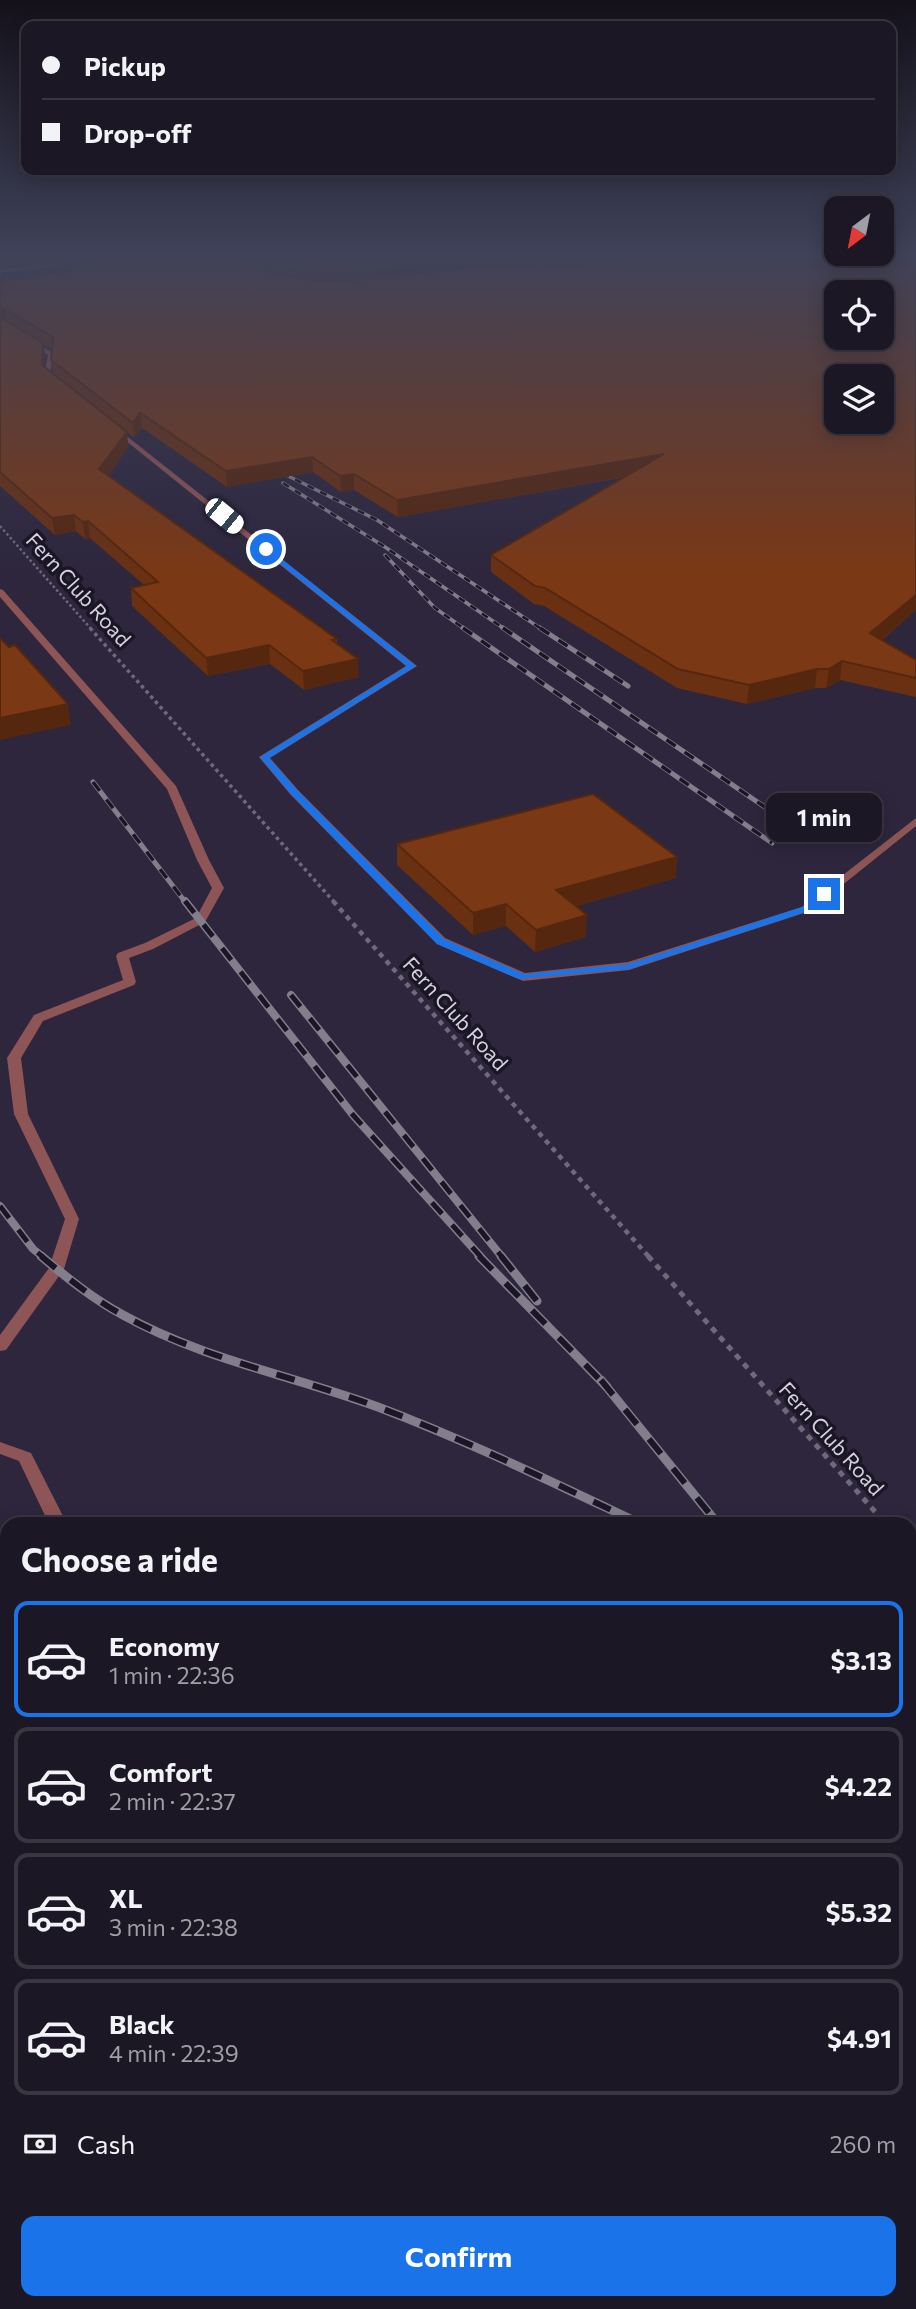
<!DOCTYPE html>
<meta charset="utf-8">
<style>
body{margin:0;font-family:Commissioner,sans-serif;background:#24202c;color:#f1f3f6;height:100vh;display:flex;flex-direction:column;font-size:26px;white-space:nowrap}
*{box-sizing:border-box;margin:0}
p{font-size:23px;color:#a09fa6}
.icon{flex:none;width:38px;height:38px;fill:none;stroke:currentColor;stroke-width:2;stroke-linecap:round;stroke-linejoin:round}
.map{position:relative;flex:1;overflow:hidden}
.drawer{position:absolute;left:0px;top:1517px;width:917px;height:793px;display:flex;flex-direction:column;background:#1b1724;border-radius:21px 21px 0 0;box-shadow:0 4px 18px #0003,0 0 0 2px #393641}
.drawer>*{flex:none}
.top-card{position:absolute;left:21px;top:21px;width:875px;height:154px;border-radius:14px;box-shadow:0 4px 18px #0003,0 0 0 2px #393641;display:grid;align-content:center;height:154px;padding:0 21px;background:#1b1724}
.needle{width:46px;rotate:212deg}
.controls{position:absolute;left:824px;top:196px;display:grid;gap:14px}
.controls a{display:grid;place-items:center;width:70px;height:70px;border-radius:14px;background:#1b1724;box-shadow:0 4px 18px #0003,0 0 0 2px #393641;font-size:35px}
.end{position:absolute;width:32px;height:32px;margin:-16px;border:9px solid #1a73e8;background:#fff;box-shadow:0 0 0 4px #fff}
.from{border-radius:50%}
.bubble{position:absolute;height:49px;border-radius:14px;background:#1b1724;box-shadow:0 4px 18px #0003,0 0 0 2px #393641;font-size:23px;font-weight:700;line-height:49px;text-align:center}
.car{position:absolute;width:21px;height:42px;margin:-21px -10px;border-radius:9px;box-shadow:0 0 5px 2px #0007;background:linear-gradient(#fff 24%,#345 0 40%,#fff 0 76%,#345 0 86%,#fff 0)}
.top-card b{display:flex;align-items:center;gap:24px;height:66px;font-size:26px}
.top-card b+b{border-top:2px solid #393641}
.top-card i{width:18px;height:18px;background:#f1f3f6}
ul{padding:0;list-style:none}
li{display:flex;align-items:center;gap:21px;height:116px;margin:0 14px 10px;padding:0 7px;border:4px solid #393641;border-radius:14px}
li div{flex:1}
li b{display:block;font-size:26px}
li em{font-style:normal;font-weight:700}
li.selected{border-color:#1a73e8}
li>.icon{width:63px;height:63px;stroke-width:1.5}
h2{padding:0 21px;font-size:32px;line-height:84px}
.pay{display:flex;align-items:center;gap:18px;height:77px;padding:0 21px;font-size:26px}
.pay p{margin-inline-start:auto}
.button{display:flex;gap:14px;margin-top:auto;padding:14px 21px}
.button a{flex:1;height:80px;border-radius:14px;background:#1a73e8;color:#fff;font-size:28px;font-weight:700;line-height:80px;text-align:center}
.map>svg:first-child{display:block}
.built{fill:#2d263d;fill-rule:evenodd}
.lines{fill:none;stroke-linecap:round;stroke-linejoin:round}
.path-far3{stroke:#6f6a79;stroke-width:2.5;stroke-dasharray:2.5 2.5;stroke-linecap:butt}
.path-far2{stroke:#6f6a79;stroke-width:3.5;stroke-dasharray:3.5 3.5;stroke-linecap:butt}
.path-far1{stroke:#6f6a79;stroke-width:4.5;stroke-dasharray:5 5;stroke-linecap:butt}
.path{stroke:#6f6a79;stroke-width:5;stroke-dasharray:6 6;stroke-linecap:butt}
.service{fill:#8d5556;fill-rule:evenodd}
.rail-far4-casing{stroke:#827e8c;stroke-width:3.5}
.rail-far3-casing{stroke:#827e8c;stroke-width:5}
.rail-far2-casing{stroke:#827e8c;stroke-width:8}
.rail-far1-casing{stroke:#827e8c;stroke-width:9}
.rail-casing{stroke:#827e8c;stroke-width:10}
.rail-far4{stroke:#1b1626;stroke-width:2.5;stroke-dasharray:7;stroke-linecap:butt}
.rail-far3{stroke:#1b1626;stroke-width:3.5;stroke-dasharray:11;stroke-linecap:butt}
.rail-far2{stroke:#1b1626;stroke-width:5;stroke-dasharray:15;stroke-linecap:butt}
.rail-far1{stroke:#1b1626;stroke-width:6;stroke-dasharray:19;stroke-linecap:butt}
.rail{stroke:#1b1626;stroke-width:8;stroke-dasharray:24;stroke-linecap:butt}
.wall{fill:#6a3012;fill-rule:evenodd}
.shaded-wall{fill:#56270f}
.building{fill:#7b3815;stroke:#56270f;stroke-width:2;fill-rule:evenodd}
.route{fill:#1a73e8}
.labels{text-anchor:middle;stroke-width:7;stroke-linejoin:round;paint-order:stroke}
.street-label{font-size:21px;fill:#d4d1dd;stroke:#1b1626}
</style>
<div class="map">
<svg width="916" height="2309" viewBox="0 0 916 2309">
<rect width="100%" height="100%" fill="#241f30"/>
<path class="built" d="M0,254H916V2309H0ZM836,292H882V338H836ZM836,376H882V422H836ZM7,1524H910V2303H7Z"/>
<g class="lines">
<path class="path-far3" d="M0,526L92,630"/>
<path class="path-far2" d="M90,628L335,903"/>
<path class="path-far1" d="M333,901L649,1257"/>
<g class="path">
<path d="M648,1256L886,1524"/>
<path d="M910,1552L916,1558"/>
</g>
<g class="service">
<path d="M91,260L89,263L0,273V269Z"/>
<path d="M27,340H31L53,353L50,375L60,383V385H56L44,376L48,355L27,342Z"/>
<path d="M110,426H114L417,666L270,758L298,790L445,938L525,973L628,962L802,907L916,818V826L810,911L629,970L523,981L437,944L290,794L259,757L406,666L110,428Z"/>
<path d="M0,589L3,590L176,786L209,860L224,888L205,922L153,949L129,958L136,982L134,985L43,1021L21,1058L28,1114L79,1219L64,1269L6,1350L0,1351V1335L49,1268L65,1219L14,1114L7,1058L34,1015L123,980L116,956L118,953L145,943L196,918L212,888L197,860L167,789L0,597Z"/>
<path d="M0,1442L31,1453L67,1524H49L19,1461L0,1454Z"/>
<path d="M7,2131V2157L0,2160V2134Z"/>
<path d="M440,2303H466L469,2309H443Z"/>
</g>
<g class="rail-far4-casing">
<g id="rail-far4">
<path d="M0,276L25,290"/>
<path d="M270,467L377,520L543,630"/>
<path d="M283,483L385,547L506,630"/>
<path d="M385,555L435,608L466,630"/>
</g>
</g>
<g class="rail-far3-casing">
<g id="rail-far3">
<path d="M463,628L772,843"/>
<path d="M503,628L797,829"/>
<path d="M540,628L628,686"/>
<path d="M93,782L186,903"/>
</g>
</g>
<g class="rail-far2-casing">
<g id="rail-far2">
<path d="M185,901L353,1115L481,1257"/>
<path d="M291,995L502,1257"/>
<path d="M0,1206L33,1249L43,1257"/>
</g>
</g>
<g class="rail-far1-casing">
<g id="rail-far1">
<path d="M41,1256C66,1277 93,1299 123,1315C202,1359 294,1376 378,1407C468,1441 554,1483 641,1524"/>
<path d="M479,1256L607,1387"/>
<path d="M501,1256L537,1301"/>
<path d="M601,1380L718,1524"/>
</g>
</g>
<g class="rail-casing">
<path id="rail" d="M910,1763L916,1770"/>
</g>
<use href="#rail-far4" class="rail-far4"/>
<use href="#rail-far3" class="rail-far3"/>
<use href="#rail-far2" class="rail-far2"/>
<use href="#rail-far1" class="rail-far1"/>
<use href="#rail" class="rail"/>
</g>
<g class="wall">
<path d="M121,254H699L916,610L882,640L916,660V697L840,680L826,688H815L747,704L677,688L544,606L534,604L491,572V555L626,477L398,517L354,490L341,492L313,472L227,487L142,428L134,438L127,432L128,447L108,476L337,639V644L359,677L304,690L270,664L208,676L132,606L131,588L144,585L90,538L85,539L76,531L55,535L0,486V281L36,277V275L72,270L71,261ZM44,345L52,349L51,360L53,374L44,367L45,356Z"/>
<path d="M397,844L676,878L576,906L586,937L535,952L506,926L473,935L397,865Z"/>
</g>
<g class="shaded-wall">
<path d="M613,254H675L549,271V261Z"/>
<path d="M486,259V269L347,284V274Z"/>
<path d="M5,309L6,323H0V310Z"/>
<path d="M43,343L45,356L43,379L42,365Z"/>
<path d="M140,413L142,428L134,438L133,423Z"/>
<path d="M127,432L128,447L101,485L99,469Z"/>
<path d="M664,454L663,470L398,517L397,500Z"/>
<path d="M312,457L313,472L227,487L226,471Z"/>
<path d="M354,474V490L341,492L340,476Z"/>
<path d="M74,515L76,531L55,535L52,518Z"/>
<path d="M88,521L90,538L85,539L83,522Z"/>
<path d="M916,595V610L868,651L870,633Z"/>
<path d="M269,645L270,664L208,676L206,658Z"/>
<path d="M358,659L359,677L304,690L303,671Z"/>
<path d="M842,661L840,680L826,688L829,669Z"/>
<path d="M817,669L815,688L747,704L749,685Z"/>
<path d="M68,704L71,725L0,740V718Z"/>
<path d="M677,857L676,878L556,912V890Z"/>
<path d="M506,904V926L473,935V913Z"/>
<path d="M587,915L586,937L535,952L536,930Z"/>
</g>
<g class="building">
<path d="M121,254H232L268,272L316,281H347L486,266L550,268L662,254H699L702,255L711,254H896L916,260V595L870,633L916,660V678L842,661L829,669H817L749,685L678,669L545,588L535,586L491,555L664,454L397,500L354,474L340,476L312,457L226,471L140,413L133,423L51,360L53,337L5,309L0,310V281L39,277L36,275L85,269L71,261ZM836,292H882V338H836ZM836,376H882V422H836Z"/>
<path d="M247,254H613L549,261L486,259L347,274H317L273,267Z"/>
<path d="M0,317L43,343L42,365L127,432L99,469L337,639L332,640L358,659L303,671L269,645L206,658L131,588L158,582L88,521L83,522L74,515L52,518L0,472Z"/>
<path d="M0,638L9,647L15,645L68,704L0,718Z"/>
<path d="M593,794L677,857L556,890L587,915L536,930L506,904L473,913L397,844Z"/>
</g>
<linearGradient id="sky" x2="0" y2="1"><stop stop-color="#14111a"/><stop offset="0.44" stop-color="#3f4259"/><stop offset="1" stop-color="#3f4259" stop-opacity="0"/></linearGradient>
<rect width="916" height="577" fill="url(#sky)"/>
<path class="route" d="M263,548H268L416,666L269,758L297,790L444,939L524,974L628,964L802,907L821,892L829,894L809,911L629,969L519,979L437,944L291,794L260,757L407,666L263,550Z"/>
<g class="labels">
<g class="street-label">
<text transform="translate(78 590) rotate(48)" y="7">Fern Club Road</text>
<text transform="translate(455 1014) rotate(48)" y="7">Fern Club Road</text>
<text transform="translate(831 1439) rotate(48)" y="7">Fern Club Road</text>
</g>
</g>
</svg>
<div class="controls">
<a><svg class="needle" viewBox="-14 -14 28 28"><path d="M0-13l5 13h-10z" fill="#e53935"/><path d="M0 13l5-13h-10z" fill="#a09fa6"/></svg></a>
<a><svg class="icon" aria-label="locate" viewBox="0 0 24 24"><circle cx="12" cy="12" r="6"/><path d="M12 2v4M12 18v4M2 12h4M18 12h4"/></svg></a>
<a><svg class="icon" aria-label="layers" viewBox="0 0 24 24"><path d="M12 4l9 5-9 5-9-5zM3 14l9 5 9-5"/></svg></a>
</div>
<i class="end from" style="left:266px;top:549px"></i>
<i class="end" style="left:824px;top:894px"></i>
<div class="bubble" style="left:766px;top:793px;width:116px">1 min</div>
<i class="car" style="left:224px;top:516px;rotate:129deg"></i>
<div class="top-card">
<b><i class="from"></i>Pickup</b>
<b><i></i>Drop-off</b>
</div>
<section class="drawer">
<h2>Choose a ride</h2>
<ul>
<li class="selected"><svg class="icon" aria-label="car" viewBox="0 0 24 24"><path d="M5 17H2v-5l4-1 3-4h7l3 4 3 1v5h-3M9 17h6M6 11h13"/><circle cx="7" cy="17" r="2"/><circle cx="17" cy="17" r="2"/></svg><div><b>Economy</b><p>1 min · 22:36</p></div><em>$3.13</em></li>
<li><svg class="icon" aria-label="car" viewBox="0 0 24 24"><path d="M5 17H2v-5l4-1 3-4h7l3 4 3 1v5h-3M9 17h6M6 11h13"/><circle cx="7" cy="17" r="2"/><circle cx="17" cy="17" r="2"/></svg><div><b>Comfort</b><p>2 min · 22:37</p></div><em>$4.22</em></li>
<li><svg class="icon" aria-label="car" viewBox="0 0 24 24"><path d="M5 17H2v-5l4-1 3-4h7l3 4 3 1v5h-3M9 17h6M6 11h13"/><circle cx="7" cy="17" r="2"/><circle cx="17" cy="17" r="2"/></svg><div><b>XL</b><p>3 min · 22:38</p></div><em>$5.32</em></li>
<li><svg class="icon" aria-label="car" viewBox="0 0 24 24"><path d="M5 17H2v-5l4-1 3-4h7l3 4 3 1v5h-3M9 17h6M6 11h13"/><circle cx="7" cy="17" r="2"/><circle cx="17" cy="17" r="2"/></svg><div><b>Black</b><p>4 min · 22:39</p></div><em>$4.91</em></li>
</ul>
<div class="pay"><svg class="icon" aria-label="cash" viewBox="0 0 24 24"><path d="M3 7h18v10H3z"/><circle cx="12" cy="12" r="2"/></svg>Cash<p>260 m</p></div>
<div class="button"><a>Confirm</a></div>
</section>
</div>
